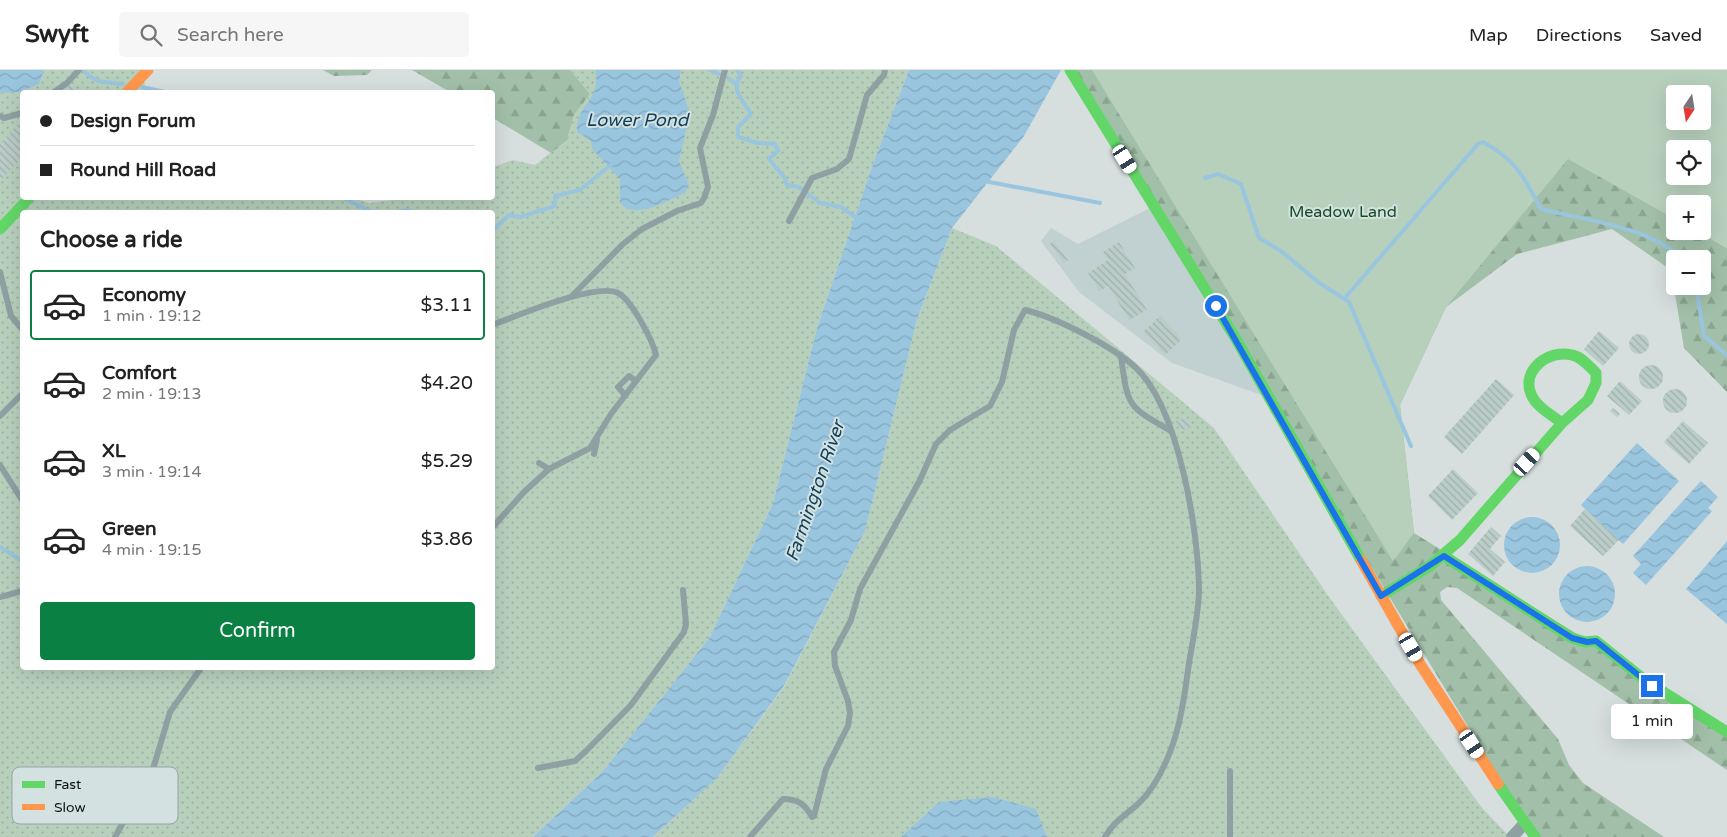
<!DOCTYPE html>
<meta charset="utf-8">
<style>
body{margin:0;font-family:"Varela Round",sans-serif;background:#f6f6f6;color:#222;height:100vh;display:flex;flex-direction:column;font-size:19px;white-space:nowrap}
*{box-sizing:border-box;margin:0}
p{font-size:16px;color:#767676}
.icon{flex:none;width:28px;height:28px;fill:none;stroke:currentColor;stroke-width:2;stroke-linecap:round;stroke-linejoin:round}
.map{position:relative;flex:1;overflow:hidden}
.sheet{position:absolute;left:20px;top:140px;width:475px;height:460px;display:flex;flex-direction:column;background:#fff;border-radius:5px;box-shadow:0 5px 20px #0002}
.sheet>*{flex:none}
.banner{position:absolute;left:20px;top:20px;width:475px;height:110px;border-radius:5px;box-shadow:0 5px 20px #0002;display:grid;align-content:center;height:110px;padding:0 20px;background:#fff}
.needle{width:32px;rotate:192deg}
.controls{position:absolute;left:1666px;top:15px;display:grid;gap:10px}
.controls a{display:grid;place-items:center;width:45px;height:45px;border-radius:5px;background:#fff;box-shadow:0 5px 20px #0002;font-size:25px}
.end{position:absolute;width:22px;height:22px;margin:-11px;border:6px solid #1a73e8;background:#fff;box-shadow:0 0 0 2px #fff}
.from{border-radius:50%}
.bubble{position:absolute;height:35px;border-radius:5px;background:#fff;box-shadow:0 5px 20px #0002;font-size:16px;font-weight:600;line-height:35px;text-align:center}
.car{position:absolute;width:15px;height:30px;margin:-15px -8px;border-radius:6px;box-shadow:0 0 4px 1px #0007;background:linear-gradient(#fff 24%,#345 0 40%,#fff 0 76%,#345 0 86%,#fff 0)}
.banner b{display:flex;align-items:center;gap:18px;height:48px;font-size:19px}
.banner b+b{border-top:1px solid #e0e0e0}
.banner i{width:12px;height:12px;background:#222}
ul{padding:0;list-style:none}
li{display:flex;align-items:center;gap:15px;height:70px;margin:0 10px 8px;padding:0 10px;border:2px solid transparent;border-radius:5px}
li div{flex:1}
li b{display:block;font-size:19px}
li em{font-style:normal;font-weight:600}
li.current{border-color:#0b8043}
li>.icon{width:45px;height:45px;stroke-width:1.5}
h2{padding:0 20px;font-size:22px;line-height:60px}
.cta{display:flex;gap:10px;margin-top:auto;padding:10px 20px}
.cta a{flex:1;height:58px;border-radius:5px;background:#0b8043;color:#fff;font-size:20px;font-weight:600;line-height:58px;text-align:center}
header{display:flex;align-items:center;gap:30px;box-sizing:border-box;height:70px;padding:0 25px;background:#fff;border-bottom:1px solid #e0e0e0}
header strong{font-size:24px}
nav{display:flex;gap:28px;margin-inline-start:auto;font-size:18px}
.search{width:350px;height:45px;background:#f6f6f6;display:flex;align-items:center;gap:12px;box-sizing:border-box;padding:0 18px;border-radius:5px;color:#767676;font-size:19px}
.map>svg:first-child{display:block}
.built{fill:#c1d1d1}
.grass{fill:url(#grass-dots);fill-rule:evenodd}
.forest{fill:url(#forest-firs);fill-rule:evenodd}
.green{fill:#b7d0bc;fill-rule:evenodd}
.water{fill:url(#water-waves)}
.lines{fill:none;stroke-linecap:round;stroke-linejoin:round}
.stream{stroke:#99c5df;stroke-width:4}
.building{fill:url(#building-back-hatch)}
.lane{stroke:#8fa0a3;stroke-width:6}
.street{stroke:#8fa0a3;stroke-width:12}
.fast{stroke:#63d668;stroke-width:11}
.slow{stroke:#ff974d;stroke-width:11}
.route{stroke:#1a73e8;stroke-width:6}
.labels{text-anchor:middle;stroke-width:4;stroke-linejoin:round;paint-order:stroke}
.park-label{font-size:16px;fill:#174c23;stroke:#d3e2e1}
.water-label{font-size:18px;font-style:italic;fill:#0f3f59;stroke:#d3e2e1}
.key{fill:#d3e2e1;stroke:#98a4a3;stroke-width:1}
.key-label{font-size:14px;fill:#0d1211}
</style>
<header>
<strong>Swyft</strong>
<div class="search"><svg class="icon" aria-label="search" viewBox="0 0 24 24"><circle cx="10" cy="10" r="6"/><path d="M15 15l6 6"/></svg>Search here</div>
<nav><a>Map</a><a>Directions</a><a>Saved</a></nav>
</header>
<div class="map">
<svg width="1727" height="767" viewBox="0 0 1727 767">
<defs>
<pattern id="grass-dots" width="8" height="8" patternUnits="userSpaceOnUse" patternTransform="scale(1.25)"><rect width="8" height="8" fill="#b7d0bc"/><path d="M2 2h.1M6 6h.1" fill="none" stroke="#9cb2a1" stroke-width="1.8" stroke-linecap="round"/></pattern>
<pattern id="forest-firs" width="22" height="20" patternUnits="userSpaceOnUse" patternTransform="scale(1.25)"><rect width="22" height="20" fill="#a2c0a9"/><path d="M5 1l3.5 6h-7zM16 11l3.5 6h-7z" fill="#8aa490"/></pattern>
<pattern id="water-waves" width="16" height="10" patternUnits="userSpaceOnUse" patternTransform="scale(1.25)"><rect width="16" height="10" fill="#99c5df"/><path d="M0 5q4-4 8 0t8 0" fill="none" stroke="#83a8be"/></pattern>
<pattern id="building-back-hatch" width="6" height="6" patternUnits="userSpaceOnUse" patternTransform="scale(1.25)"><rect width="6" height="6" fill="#bbcdc8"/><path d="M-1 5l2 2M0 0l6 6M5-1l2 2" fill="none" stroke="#a0afab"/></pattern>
</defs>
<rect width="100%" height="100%" fill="#d6dede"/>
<path class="built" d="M1154,136L1270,328L1172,293L1079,222L1041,171L1051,158L1078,174Z"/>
<g class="grass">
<path d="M0,0H141L146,19L150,22H22V128H353L369,133L409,128H492L493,97L513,90L535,95L567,70L574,45L590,24L570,0H909L874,91L817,258L773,433L710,567L603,701L533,767H0ZM22,142H492V598H22Z"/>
<path d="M952,158L996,176L1214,358L1329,527L1482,738L1510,767H653L717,708L784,617L865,461L917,249Z"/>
</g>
<g class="forest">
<path d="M323,0H372L367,5L334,6Z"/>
<path d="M412,0H570L590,24L574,45L567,70L551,83L493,48L492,22H450Z"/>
<path d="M1070,0H1652L1582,96L1675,149V161H1698L1727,178V322L1684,278L1671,200L1612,159L1517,184L1446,237L1400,335L1414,463L1727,657V700L1457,518L1447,517L1440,522L1441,530L1558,669L1569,695L1583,713L1664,767H1535ZM1675,189H1702V216H1675Z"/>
</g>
<path class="green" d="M1092,0H1727V178L1698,161H1702V134H1675V149L1568,89L1446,237L1400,335L1414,463L1393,491ZM1675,24H1702V51H1675ZM1675,79H1702V106H1675Z"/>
<g class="water">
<path d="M0,0H44L39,14L20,22L0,23Z"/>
<path d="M595,0H681L679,11L690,43L679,91L689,115L685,123C667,130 636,151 620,133V109L592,79L591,71L577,62C576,33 602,31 595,0Z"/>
<path d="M909,0H1061L1024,66L952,158L917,249L865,461L784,616L717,708L653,767H533L603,701L710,567L773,433L817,258L874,91Z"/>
<path d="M1637,373L1679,411L1623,474L1581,435Z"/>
<path d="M1701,411L1718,427L1708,438L1712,441L1646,515L1633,503L1641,494L1633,486Z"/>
<circle cx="1532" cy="475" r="28"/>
<path d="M1727,471V554L1686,519Z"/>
<circle cx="1587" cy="524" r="28"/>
<path d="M992,727L1036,739L1047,767H901L939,732Z"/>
</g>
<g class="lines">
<g class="stream">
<path d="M83,0C97,15 104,11 123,14"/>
<path d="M710,0L719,4"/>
<path d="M737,0L741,6C729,20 745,32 751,44L738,57V67L758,73L775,74L778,81L769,89L784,107L787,115L799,117L820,133L841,137L855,147H858"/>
<path d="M729,9L737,14"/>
<path d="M142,17L165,22"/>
<path d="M1205,108L1218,104L1241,114L1259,168L1281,181L1318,212L1349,232L1411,376"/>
<path d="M984,111L1100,133"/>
<path d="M343,128L372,142"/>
<path d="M398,142L408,140L413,142"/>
<path d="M492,161L509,145L520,147L552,137L555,135V126L580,120L612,94"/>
<path d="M1696,216L1704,266L1727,285"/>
<path d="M1344,229L1478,74L1483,72C1516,90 1524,107 1541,139C1584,150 1651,157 1682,189"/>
<path d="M0,477L22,491"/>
</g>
</g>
<g class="building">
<path d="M70,14L79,22H63Z"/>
<path d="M22,50V87L0,111V74Z"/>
<path d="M1054,171L1068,190L1064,193L1050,174Z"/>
<path d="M1119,172L1135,198L1125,204L1147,240L1129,250L1108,216L1099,221L1088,203L1108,190L1103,182Z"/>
<path d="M1160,246L1182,269L1165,285L1143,262Z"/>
<path d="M1599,261L1619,278L1603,296L1584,279Z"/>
<circle cx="1639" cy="274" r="10"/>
<circle cx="1651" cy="307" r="12"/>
<path d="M1496,309L1514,325L1462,384L1444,367Z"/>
<path d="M1620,311L1642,331L1629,345L1607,326Z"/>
<circle cx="1675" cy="331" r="12"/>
<path d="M1613,338L1620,344L1617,347L1610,341Z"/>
<path d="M1187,347L1191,357L1180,361L1176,351Z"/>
<path d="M1683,351L1708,373L1689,394L1664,372Z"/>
<path d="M1453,399L1478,423L1452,450L1428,426Z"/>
<path d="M1585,439L1619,470L1603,486L1570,456Z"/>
<path d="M1491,457L1501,466L1490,479L1505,492L1493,506L1468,484Z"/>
</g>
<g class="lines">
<g class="lane">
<path d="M54,22L67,13L79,0"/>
<path d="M0,46L4,48L22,43"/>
<path d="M789,151L812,108L837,99L849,89L867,25L884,5L885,0"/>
<path d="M0,202L11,246L22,259"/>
<path d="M572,226L623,174L642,159L677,141L701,133L704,128L708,117L700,78L713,45L725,0"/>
<path d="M492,255C517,246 596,212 618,223C631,229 653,271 656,285L611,344L590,378L549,399L524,422L492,458"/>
<path d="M1121,287C1128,337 1127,336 1171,361"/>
<path d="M625,325L618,317L629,306L636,311"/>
<path d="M0,346L22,324"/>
<path d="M594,384L597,370"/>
<path d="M539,393L549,399"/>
<path d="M0,395L22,430"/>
<path d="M0,527L22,521"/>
<path d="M538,698L575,691L586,681L631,635L684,562L686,554L683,520"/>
<path d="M1230,701V767"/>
<path d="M115,767L153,699L170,642L201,598"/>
<path d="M750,767L783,729C798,729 805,734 812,747L814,746L826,699L848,656L850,643L848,631L835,596L834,582L851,550L860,519L920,410L936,374L950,360L990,336L1002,312L1014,260L1025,240C1055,247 1112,276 1135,297C1179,337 1199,464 1199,522C1198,546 1193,570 1189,593C1185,622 1181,654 1170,682C1163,700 1154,719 1139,733C1125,746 1115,750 1105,767"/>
</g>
<path class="street" d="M1512,767L1524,754"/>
<g class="fast">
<path d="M1070,0L1236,269L1361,490"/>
<path d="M0,159L29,128"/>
<path d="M1444,486L1572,568L1585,572L1596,571L1646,611L1727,662"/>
<path d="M1381,526L1430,496L1460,470L1562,353L1588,330L1596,313V303C1589,296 1582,287 1572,285C1549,279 1521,300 1531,324C1536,337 1552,345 1562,353"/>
<path d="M1498,714L1535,767"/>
</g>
<g class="slow">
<path d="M127,22L148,0"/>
<path d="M1361,490L1420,594L1498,714"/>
</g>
</g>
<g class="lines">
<path class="route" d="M1216,236L1381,526L1444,486L1572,568L1587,572L1596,571L1652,616"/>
</g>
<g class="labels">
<g class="park-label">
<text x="1343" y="147">Meadow Land</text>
</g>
<g class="water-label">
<text x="637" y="56">Lower Pond</text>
<text transform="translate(815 421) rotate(-71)" y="6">Farmington River</text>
</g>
</g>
<rect x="12" y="697" width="166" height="57" rx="8" class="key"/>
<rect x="22" y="711" width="23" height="7" fill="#63d668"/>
<rect x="22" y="734" width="23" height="6" fill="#ff974d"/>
<g class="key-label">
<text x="54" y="719">Fast</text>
<text x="54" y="742">Slow</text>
</g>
</svg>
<div class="controls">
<a><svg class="needle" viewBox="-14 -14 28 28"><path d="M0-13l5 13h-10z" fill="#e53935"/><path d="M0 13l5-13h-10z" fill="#767676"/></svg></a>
<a><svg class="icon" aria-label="locate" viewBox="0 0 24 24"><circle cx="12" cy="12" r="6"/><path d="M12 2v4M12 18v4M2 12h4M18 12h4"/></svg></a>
<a>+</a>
<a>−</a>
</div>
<i class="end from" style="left:1216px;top:236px"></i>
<i class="end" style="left:1652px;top:616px"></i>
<div class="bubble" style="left:1611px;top:634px;width:82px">1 min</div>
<i class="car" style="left:1125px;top:89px;rotate:148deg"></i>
<i class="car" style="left:1527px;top:392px;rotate:42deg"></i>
<i class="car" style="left:1411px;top:577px;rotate:150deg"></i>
<i class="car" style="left:1472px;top:674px;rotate:147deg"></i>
<div class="banner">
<b><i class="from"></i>Design Forum</b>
<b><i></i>Round Hill Road</b>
</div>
<section class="sheet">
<h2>Choose a ride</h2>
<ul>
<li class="current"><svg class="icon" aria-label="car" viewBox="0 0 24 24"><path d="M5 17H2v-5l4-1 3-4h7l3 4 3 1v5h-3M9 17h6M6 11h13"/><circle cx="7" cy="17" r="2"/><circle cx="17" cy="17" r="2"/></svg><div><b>Economy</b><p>1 min · 19:12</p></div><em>$3.11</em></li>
<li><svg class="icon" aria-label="car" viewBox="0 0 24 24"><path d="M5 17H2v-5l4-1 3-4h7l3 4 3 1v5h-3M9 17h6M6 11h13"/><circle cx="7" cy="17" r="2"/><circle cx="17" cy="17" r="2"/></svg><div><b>Comfort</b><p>2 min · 19:13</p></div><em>$4.20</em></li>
<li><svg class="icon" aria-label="car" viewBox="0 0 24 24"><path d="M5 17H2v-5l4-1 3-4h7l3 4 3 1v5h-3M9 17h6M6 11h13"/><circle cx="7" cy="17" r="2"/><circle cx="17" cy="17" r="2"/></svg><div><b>XL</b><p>3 min · 19:14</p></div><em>$5.29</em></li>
<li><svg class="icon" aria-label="car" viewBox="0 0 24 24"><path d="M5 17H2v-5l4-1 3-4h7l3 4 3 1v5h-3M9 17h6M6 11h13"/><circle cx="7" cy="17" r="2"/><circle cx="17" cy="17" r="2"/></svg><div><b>Green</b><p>4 min · 19:15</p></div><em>$3.86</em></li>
</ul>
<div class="cta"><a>Confirm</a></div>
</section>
</div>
